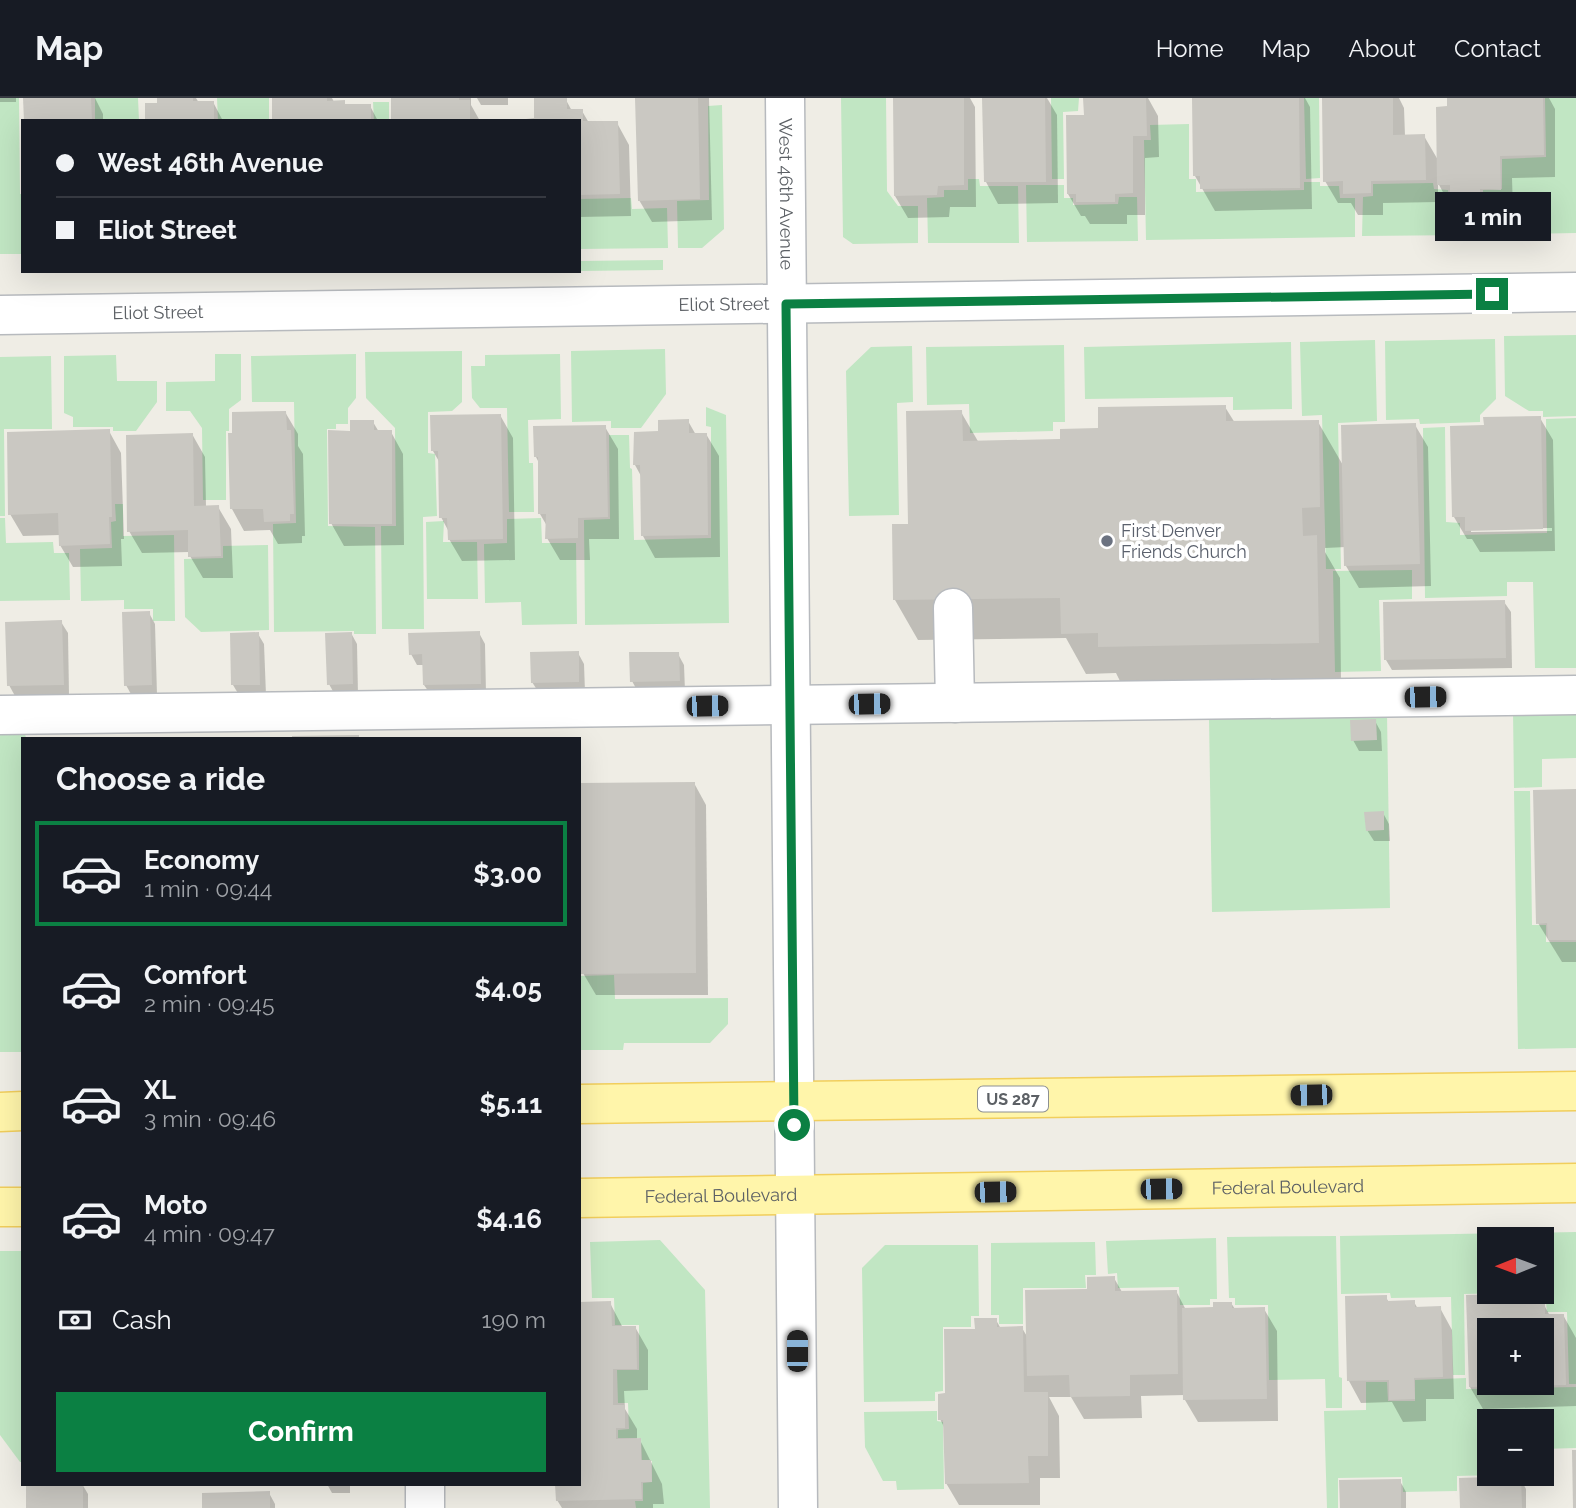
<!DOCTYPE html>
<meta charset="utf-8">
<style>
body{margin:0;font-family:Raleway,sans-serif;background:#242831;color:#f1f3f6;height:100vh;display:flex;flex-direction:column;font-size:26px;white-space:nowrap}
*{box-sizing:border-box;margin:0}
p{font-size:23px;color:#9ea1a6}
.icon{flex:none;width:38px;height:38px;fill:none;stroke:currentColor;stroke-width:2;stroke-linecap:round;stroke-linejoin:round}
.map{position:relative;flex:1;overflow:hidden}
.side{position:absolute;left:21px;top:639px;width:560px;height:749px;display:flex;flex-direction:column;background:#171b24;border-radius:0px;box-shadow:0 7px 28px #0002}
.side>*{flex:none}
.hud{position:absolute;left:21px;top:21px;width:560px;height:154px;border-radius:0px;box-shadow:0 7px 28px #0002;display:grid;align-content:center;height:154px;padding:0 35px;background:#171b24}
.needle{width:46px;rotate:269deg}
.buttons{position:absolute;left:1477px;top:1129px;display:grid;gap:14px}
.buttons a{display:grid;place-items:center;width:77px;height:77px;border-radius:0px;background:#171b24;box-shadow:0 7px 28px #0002;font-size:35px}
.end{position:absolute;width:32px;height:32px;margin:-16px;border:9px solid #0b8043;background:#fff;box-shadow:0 0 0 4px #fff}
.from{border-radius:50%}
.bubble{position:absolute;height:49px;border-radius:0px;background:#171b24;box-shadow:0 7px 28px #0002;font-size:23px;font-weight:700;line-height:49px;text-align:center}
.car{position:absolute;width:21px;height:42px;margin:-21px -10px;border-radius:9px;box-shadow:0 0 5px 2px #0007;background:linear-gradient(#222 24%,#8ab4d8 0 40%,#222 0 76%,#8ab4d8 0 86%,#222 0)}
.hud b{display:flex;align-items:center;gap:24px;height:66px;font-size:26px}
.hud b+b{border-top:2px solid #363941}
.hud i{width:18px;height:18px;background:#f1f3f6}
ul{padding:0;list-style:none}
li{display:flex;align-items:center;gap:21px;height:105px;margin:0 14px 10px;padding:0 21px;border:4px solid transparent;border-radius:0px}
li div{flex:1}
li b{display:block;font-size:26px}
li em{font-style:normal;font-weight:700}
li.on{border-color:#0b8043}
li>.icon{width:63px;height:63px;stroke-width:1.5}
h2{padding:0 35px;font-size:32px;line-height:84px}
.pay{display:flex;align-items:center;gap:18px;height:77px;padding:0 35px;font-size:26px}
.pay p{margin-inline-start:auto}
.cta{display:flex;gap:14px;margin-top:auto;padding:14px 35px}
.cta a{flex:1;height:80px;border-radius:0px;background:#0b8043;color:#fff;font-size:28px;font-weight:700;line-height:80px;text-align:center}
header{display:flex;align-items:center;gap:42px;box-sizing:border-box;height:98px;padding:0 35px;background:#171b24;border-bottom:2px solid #363941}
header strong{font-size:33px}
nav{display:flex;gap:38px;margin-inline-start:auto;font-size:24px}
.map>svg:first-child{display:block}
.green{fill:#c1e6c3;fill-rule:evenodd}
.shadow{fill:#0003;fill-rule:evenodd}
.building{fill:#cac8c2;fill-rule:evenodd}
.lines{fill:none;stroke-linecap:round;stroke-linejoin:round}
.minor-casing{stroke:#b7babe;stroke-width:41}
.major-casing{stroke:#f1ce5c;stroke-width:41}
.minor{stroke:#fff;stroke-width:38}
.major{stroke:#fff5aa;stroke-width:38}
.route{stroke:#0b8043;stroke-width:9}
.worship-dot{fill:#6b7280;stroke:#fff;stroke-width:2.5}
.labels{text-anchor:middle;stroke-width:7;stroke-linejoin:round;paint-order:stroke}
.shield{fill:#fff;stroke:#8d9093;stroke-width:2}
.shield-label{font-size:16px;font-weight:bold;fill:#5c6065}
.street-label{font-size:18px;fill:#5c6065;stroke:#fff}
.worship-label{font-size:18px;fill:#5b616d;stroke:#fff;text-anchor:start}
</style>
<header>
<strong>Map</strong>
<nav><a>Home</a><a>Map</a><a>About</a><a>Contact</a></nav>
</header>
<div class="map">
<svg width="1576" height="1410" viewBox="0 0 1576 1410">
<rect width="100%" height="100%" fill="#efede5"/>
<g class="green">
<path d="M0,0H19L20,96H23L22,156H0Z"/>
<path d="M95,0H138L139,23H95Z"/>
<path d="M217,0H269V23H218Z"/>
<path d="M841,0H886L887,93L898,108H918V145L853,146L843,139Z"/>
<path d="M1051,0H1079L1078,13L1063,14L1064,81H1052Z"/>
<path d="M1304,0H1319L1320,80L1306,81Z"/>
<path d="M1545,0H1576V135L1472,137V104L1483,103V92L1502,91V61L1546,59Z"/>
<path d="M373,4H389V23H374Z"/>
<path d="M722,7L724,131L702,150H678L677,103L709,102L708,8Z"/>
<path d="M1189,26V81H1196V94L1304,92V84H1320V88H1339L1340,100H1355V139L1146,142L1144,42H1151L1150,27Z"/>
<path d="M968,81H979L980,88H1018L1019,145H928L927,100L944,99V92H968Z"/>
<path d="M1433,85L1434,91L1448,92L1449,102H1467V137L1362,138L1363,99L1373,98V86Z"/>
<path d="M1026,87H1064V100H1073V107L1118,106L1119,99H1137L1138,143L1027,144Z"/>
<path d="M631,100L632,111L667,110L668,150L579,151V101Z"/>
<path d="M663,162V172L579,173V163Z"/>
<path d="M1576,237V318L1543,319V313H1529L1505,298L1504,238Z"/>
<path d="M1495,241L1496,301L1480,317V324L1420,326L1419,321L1386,322L1385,243Z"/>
<path d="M1375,242L1377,323L1338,325L1341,471H1326L1322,317L1302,318L1300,244Z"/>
<path d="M1291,244L1292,311L1233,312V299L1085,301L1084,249Z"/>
<path d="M1064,247L1065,324H1053V333L970,335L969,306L927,307L926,249Z"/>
<path d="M912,248L913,304L897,305L899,417L849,418L846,273L871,249Z"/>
<path d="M665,251L666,296L641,330H611V323L572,324L571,253Z"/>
<path d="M462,253V304L452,313L428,314V355L435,356L437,418L423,419L424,531H382L381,428H396L395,330L366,300L365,254Z"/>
<path d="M215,256H241V302L229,311V333H226V402H203L202,330L190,313H166V284L215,283Z"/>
<path d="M356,256V300L348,310V326H336V331H327L328,428L375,429L376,536H354V533L274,534L273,426L296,425L294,304H252L251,258Z"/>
<path d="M560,256L561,321L528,322L529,365H533L534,414H509L507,310H480L472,300L471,268H485V257Z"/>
<path d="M116,257L117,283H157V304L136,333H113V329H73V319L64,315V258Z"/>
<path d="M51,258L52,331H4L5,418H0V259Z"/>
<path d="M706,309L726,317L729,525L585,527L584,422L610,421L609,337H629L630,370L632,371L634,442L711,440V329L706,328Z"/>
<path d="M1576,320V570H1535L1533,484H1507V498L1425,500L1423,330L1445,329L1446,424L1460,425V437L1547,435L1546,321Z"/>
<path d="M115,406H123V438L174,437L175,523H153V511H124V502L81,503L80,451L112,450L111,424L116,423Z"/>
<path d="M0,420H5L6,445L53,444L54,455H69L70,502L0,503Z"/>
<path d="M541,420L542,445H576L577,526L522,527L521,504L485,505L484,446L507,445V421Z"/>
<path d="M444,423L443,444H477L478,501H427L426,424Z"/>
<path d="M268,447L269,532L201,534L185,519L184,461L223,460V448Z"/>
<path d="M1412,472V501L1379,502L1381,573L1335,574L1333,473Z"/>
<path d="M1576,612V660L1542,661V689L1514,690L1513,613Z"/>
<path d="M1387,615L1390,810L1212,814L1209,619Z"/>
<path d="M0,636H25L26,640H23V954H0Z"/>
<path d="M1514,693H1530L1532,827H1546V844H1576V950L1518,951Z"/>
<path d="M614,877L615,901L728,900V926L710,945H624L623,952H579V878Z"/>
<path d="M1576,1134V1286H1569L1567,1214H1547L1546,1204L1508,1205L1507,1195L1464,1196L1465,1277H1453L1451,1199L1391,1200L1390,1195L1341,1196L1340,1138ZM1542,1141V1194H1489V1141Z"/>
<path d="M1336,1138L1339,1279L1342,1280V1310H1326L1325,1281L1269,1282L1268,1207H1235V1200H1229L1227,1139Z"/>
<path d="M1216,1140L1217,1201H1210V1207H1180L1179,1189L1118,1190L1117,1175L1108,1176L1106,1143Z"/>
<path d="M660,1142L705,1192L710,1410H636L635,1403H643V1385L652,1384V1363L642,1362L641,1340H618V1332L629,1331L628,1305H618L617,1272H639V1227H615L614,1200H592L590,1144Z"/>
<path d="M1095,1144L1096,1177H1085L1086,1190H1023V1226H999V1217H991V1145Z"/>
<path d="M885,1147H978L979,1218H971V1229H943V1293L935,1294V1303L864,1304L862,1170Z"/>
<path d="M0,1153H23V1364H20L0,1337Z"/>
<path d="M1466,1280V1291L1576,1289V1350L1542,1351V1323H1489V1376H1537L1457,1378V1393L1403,1394L1402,1379L1338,1380V1410H1327L1324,1313L1366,1312V1284H1387L1388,1303H1415V1282Z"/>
<path d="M937,1313V1323L943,1324L944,1391L897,1392L896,1383H883L865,1349L864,1314Z"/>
</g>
<g class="shadow">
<rect x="0" y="0" width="16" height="4"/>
<path d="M25,0H95L103,16V23H25Z"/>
<path d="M159,0H196L199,5L213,4L223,23H147L159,7Z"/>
<path d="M273,0H332L334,4H344L346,8H370L378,23H274Z"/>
<path d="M393,0H471V7L480,23H393Z"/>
<path d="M477,0H508V7H481Z"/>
<path d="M637,0H709L712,122L652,124L639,102Z"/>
<path d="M895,0H970L975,9L976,109H950L949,119L908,120L895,98Z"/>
<path d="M984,0H1047L1057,17L1058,105L998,106L986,84Z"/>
<path d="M1085,0H1148L1158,18L1159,59L1145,60V117H1127V126H1090L1085,118H1081L1068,96L1086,18Z"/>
<path d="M1194,0H1305L1310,9L1312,111L1215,113L1195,78Z"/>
<path d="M1324,0H1399L1404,10L1405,38H1424L1438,62L1449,10V4L1447,0H1549L1555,11V79L1512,80L1513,113H1491V123H1465L1457,109H1451L1438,85V104L1383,105V117H1358L1351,105H1338L1325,83Z"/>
<path d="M566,2L572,13H582L589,25H617L629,47L631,118L579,119V23H517L536,22Z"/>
<path d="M1225,309L1235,325L1318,324L1344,369L1415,327L1428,349L1431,488L1359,490L1346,468V449L1325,450V454L1340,480L1341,586L1123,589L1116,575L1086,576L1066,540L918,542L895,502L910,428L961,314L979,345L1062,343L1100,332Z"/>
<path d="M285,314L298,336V348L303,356L305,438H302V445L278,446L270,432L244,433L232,411Z"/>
<path d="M500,317L513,340L515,462L462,463L449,441V434L441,419L440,365L433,353Z"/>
<path d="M1540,320L1553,342L1555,453L1480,454L1472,441H1467L1454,419L1485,329ZM1552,430V433L1471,434V431Z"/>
<path d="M688,323L696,337L706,336L719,358L720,459L655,460L643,438L641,378L635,367L660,335Z"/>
<path d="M373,324L379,334H391L403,356L404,447L344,448L331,425L352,334Z"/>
<path d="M605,329L618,351L619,441H589L590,462H560L547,440V428L540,416V367L536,359Z"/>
<path d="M109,333L121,355L124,441H121L122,468L73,469L60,447V437L23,438L10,416Z"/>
<path d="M192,336L205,359L206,409H218L231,431L233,480H203L190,458V454L142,455L129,433Z"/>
<path d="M1504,504L1511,514L1512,570L1392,572L1386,562Z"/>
<path d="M149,515L155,526L157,597L132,598L126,587Z"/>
<path d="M61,524L68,535L69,597L15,598L9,587Z"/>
<path d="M351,535L357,546L358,597H335L329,586Z"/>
<path d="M479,535L485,546L486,596L431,597L424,587V567H417L411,556Z"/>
<path d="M258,536L264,546L266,597H239L233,587Z"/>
<path d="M578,555L584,566L585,594L539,595L532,584Z"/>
<path d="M678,556L684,567L685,593L638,594L632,583Z"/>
<path d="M1375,623L1381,634L1382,653H1359L1353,642Z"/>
<path d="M358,639L359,640H294Z"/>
<path d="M694,685L706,707L708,897H596L583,875Z"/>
<path d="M1576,693V864H1562L1538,825Z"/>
<path d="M1383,715L1389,726L1390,743H1374L1367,732Z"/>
<path d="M1114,1180L1122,1194L1176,1193L1186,1212L1214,1211L1231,1205L1235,1211H1264L1277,1233L1278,1323L1198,1324L1185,1302V1297L1141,1298L1142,1320L1084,1321L1071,1299H1049L1059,1318L1060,1380H1040V1407H959L946,1385L945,1331L940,1321L946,1297L976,1232L996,1222L1001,1231L1022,1230L1028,1240L1089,1193Z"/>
<path d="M1506,1198L1512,1208L1544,1207L1550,1218L1563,1217L1576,1240V1308L1483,1311L1470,1289L1468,1199ZM1489,1232H1542V1284H1489Z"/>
<path d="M1386,1199L1389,1205L1414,1204L1418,1211L1440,1210L1452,1232L1454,1301H1426V1323L1403,1324L1392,1304L1361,1305L1349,1283Z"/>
<path d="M610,1205L623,1230L635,1229L648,1252V1292L624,1293L625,1311L637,1331V1342H640L662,1386L664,1406H653V1410H562L557,1402V1386H579Z"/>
<path d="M1520,1380L1526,1391V1410H1462Z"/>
<path d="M1400,1383L1406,1394V1410H1342Z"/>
<path d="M28,1386H82L88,1396V1410H28Z"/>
<path d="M327,1386H350V1395H332Z"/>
<path d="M269,1395L275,1406V1410H204Z"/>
</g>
<g class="building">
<path d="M23,0H91L92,23H24Z"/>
<path d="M157,0H193V3H214V23H145V5H157Z"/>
<path d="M272,0H327V3L345,2V6H371V23H272Z"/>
<path d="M391,0H459V2H470V23H391Z"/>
<path d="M534,0H567V11H583V23H618L620,96L579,97V23H526V21L534,20Z"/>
<path d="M635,0H698L700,101L638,103Z"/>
<path d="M893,0H964V87L938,88L937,97L894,98Z"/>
<path d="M982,0H1045L1046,84H984Z"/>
<path d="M1083,0H1146L1147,38H1133V95L1115,96V104H1076V96H1067L1066,17H1084Z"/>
<path d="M1192,0H1299L1300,90L1200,91V78H1193Z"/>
<path d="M1322,0H1393V37L1425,36L1426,82L1371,83V95L1343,96V83L1323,84Z"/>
<path d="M1447,0H1543L1544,57L1500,58L1501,92L1480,91V101H1450V87H1437L1436,9L1447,8Z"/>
<path d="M1226,307V323L1319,322L1320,409L1302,410L1303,438L1317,437L1319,545L1098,549V535L1061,536L1060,500L893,502L892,426H908L906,313L962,312L963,343L1060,341V331L1098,330V309Z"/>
<path d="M286,313L287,332H291L294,416H290V423L264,424L263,411H230L228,335H232V314Z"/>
<path d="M501,316L503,441L448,442L447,420H439L438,353H431L430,317Z"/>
<path d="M1541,318L1543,431L1465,433V419H1452L1450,328L1484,327L1483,319Z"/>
<path d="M689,321V335H707L708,437L641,438L640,367H633L634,334L658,333V322Z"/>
<path d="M350,322H374V332H392V426H329L328,332L350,333Z"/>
<path d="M1416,325L1420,466L1344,468L1341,327Z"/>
<path d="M606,327L608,419L578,420V440L545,441L546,416H538V359H534L533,328Z"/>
<path d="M110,331L112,419H109L110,446L59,448L58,415L8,417L7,334Z"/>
<path d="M193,335L194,408L219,407L221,458L188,459V432L127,434L126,337Z"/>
<path d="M1505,502L1506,560L1384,562L1383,504Z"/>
<path d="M150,513L152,587L124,588L122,514Z"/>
<path d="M62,522L64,587L7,588L5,524Z"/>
<path d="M480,533L481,586L423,587L422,556L409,557L408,535Z"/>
<path d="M259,534L260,587H231L230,535Z"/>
<path d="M352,534L353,586L327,587L325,535Z"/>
<path d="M579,553V584L531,585L530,554Z"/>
<path d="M629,554H679L680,583L630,584Z"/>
<path d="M1376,621L1377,642L1351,643L1350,622Z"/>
<path d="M359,637V640H292V638Z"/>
<path d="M695,684L696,875L581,876L579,685Z"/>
<path d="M1576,691V842H1548L1547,825L1536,826L1533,692Z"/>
<path d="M1384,713V732L1366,733L1364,714Z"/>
<path d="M1115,1178V1193L1177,1192L1178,1276L1130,1277V1298L1070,1299L1069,1277L1027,1278L1025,1192L1087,1191V1179Z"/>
<path d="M1507,1196V1206H1545V1216H1564L1566,1287L1469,1289L1466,1197ZM1489,1232H1542V1284H1489Z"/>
<path d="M1387,1197V1203L1415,1202V1209L1441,1208L1443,1279L1414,1280L1415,1301L1389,1302V1282L1347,1283L1345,1198Z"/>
<path d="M611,1203L612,1228H636L637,1271H613V1307H625V1330H616V1341L641,1340V1362H651L652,1384H641L642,1401L556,1403L555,1386H579V1204Z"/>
<path d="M1213,1204H1232V1210L1265,1209L1267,1301L1183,1302L1182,1210L1213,1209Z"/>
<path d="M974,1220H997V1229L1023,1228L1024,1294H1048V1358H1028L1029,1385L945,1386L943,1322H938V1296L945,1295L944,1231H975Z"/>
<path d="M1572,1352H1576V1410H1573Z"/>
<path d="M1521,1378L1522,1410H1460L1459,1380Z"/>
<path d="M1401,1381V1410H1340L1339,1382Z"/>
<rect x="26" y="1386" width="57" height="24"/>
<path d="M270,1393V1410H202V1395Z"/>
</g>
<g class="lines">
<g class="minor-casing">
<g id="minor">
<path id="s1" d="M785,0L798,1410"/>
<path id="s2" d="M0,217L1576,194"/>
<path d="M953,510L955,605"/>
<path d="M0,617L1576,597"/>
<path d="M425,1386V1410"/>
</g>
</g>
<g class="major-casing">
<g id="major">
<path d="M579,1006L1576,993"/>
<path d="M0,1014L23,1013"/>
<path id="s3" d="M579,1100L1576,1085"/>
<path d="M0,1109H23"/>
</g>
</g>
<use href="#minor" class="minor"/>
<use href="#major" class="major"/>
</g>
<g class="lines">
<path class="route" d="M794,1027L786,206L1492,196"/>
</g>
<circle class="worship-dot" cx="1107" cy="443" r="7"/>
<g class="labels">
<rect class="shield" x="978" y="988.5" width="70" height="25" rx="5"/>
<g class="shield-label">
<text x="1013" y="1007">US 287</text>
</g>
<g class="street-label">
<text dy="6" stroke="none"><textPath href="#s1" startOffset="96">West 46th Avenue</textPath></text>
<text dy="6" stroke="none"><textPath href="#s2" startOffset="724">Eliot Street</textPath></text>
<text dy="6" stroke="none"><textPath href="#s2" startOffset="158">Eliot Street</textPath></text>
<text dy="6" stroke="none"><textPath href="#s3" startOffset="709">Federal Boulevard</textPath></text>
<text dy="6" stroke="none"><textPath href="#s3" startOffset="142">Federal Boulevard</textPath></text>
</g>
<g class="worship-label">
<text x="1121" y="439">First Denver<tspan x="1121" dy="21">Friends Church</tspan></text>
</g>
</g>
</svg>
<div class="buttons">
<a><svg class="needle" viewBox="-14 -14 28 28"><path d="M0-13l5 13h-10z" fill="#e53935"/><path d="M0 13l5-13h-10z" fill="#9ea1a6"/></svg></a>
<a>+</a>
<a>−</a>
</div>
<i class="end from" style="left:794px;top:1027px"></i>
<i class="end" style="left:1492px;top:196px"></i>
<div class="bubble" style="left:1435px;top:94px;width:116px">1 min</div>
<i class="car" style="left:1425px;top:599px;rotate:89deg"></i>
<i class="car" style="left:869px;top:606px;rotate:89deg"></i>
<i class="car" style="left:707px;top:608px;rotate:89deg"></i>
<i class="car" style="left:1311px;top:997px;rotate:269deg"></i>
<i class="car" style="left:1161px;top:1091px;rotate:89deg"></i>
<i class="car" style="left:995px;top:1094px;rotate:89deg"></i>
<i class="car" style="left:797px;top:1253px;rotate:0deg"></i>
<div class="hud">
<b><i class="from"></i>West 46th Avenue</b>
<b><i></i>Eliot Street</b>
</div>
<section class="side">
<h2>Choose a ride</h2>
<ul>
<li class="on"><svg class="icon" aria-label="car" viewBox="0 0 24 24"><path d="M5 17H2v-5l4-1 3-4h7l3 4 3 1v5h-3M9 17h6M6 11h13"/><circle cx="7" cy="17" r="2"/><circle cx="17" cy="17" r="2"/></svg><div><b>Economy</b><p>1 min · 09:44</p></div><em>$3.00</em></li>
<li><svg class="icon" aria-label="car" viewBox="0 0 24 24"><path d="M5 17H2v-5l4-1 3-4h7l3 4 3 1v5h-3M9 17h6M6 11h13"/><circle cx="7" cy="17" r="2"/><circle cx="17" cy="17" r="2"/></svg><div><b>Comfort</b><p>2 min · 09:45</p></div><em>$4.05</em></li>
<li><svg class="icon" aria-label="car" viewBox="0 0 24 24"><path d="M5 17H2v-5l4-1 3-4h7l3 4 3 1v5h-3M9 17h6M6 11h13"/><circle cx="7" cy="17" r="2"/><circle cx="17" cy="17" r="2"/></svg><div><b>XL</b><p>3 min · 09:46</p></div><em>$5.11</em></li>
<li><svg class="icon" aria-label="car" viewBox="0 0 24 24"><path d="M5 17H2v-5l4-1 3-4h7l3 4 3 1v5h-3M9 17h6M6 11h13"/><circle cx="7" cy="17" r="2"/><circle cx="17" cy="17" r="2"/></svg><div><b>Moto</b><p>4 min · 09:47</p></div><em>$4.16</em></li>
</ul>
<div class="pay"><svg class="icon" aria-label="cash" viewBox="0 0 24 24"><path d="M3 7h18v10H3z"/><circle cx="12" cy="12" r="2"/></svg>Cash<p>190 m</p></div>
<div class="cta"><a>Confirm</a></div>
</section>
</div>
